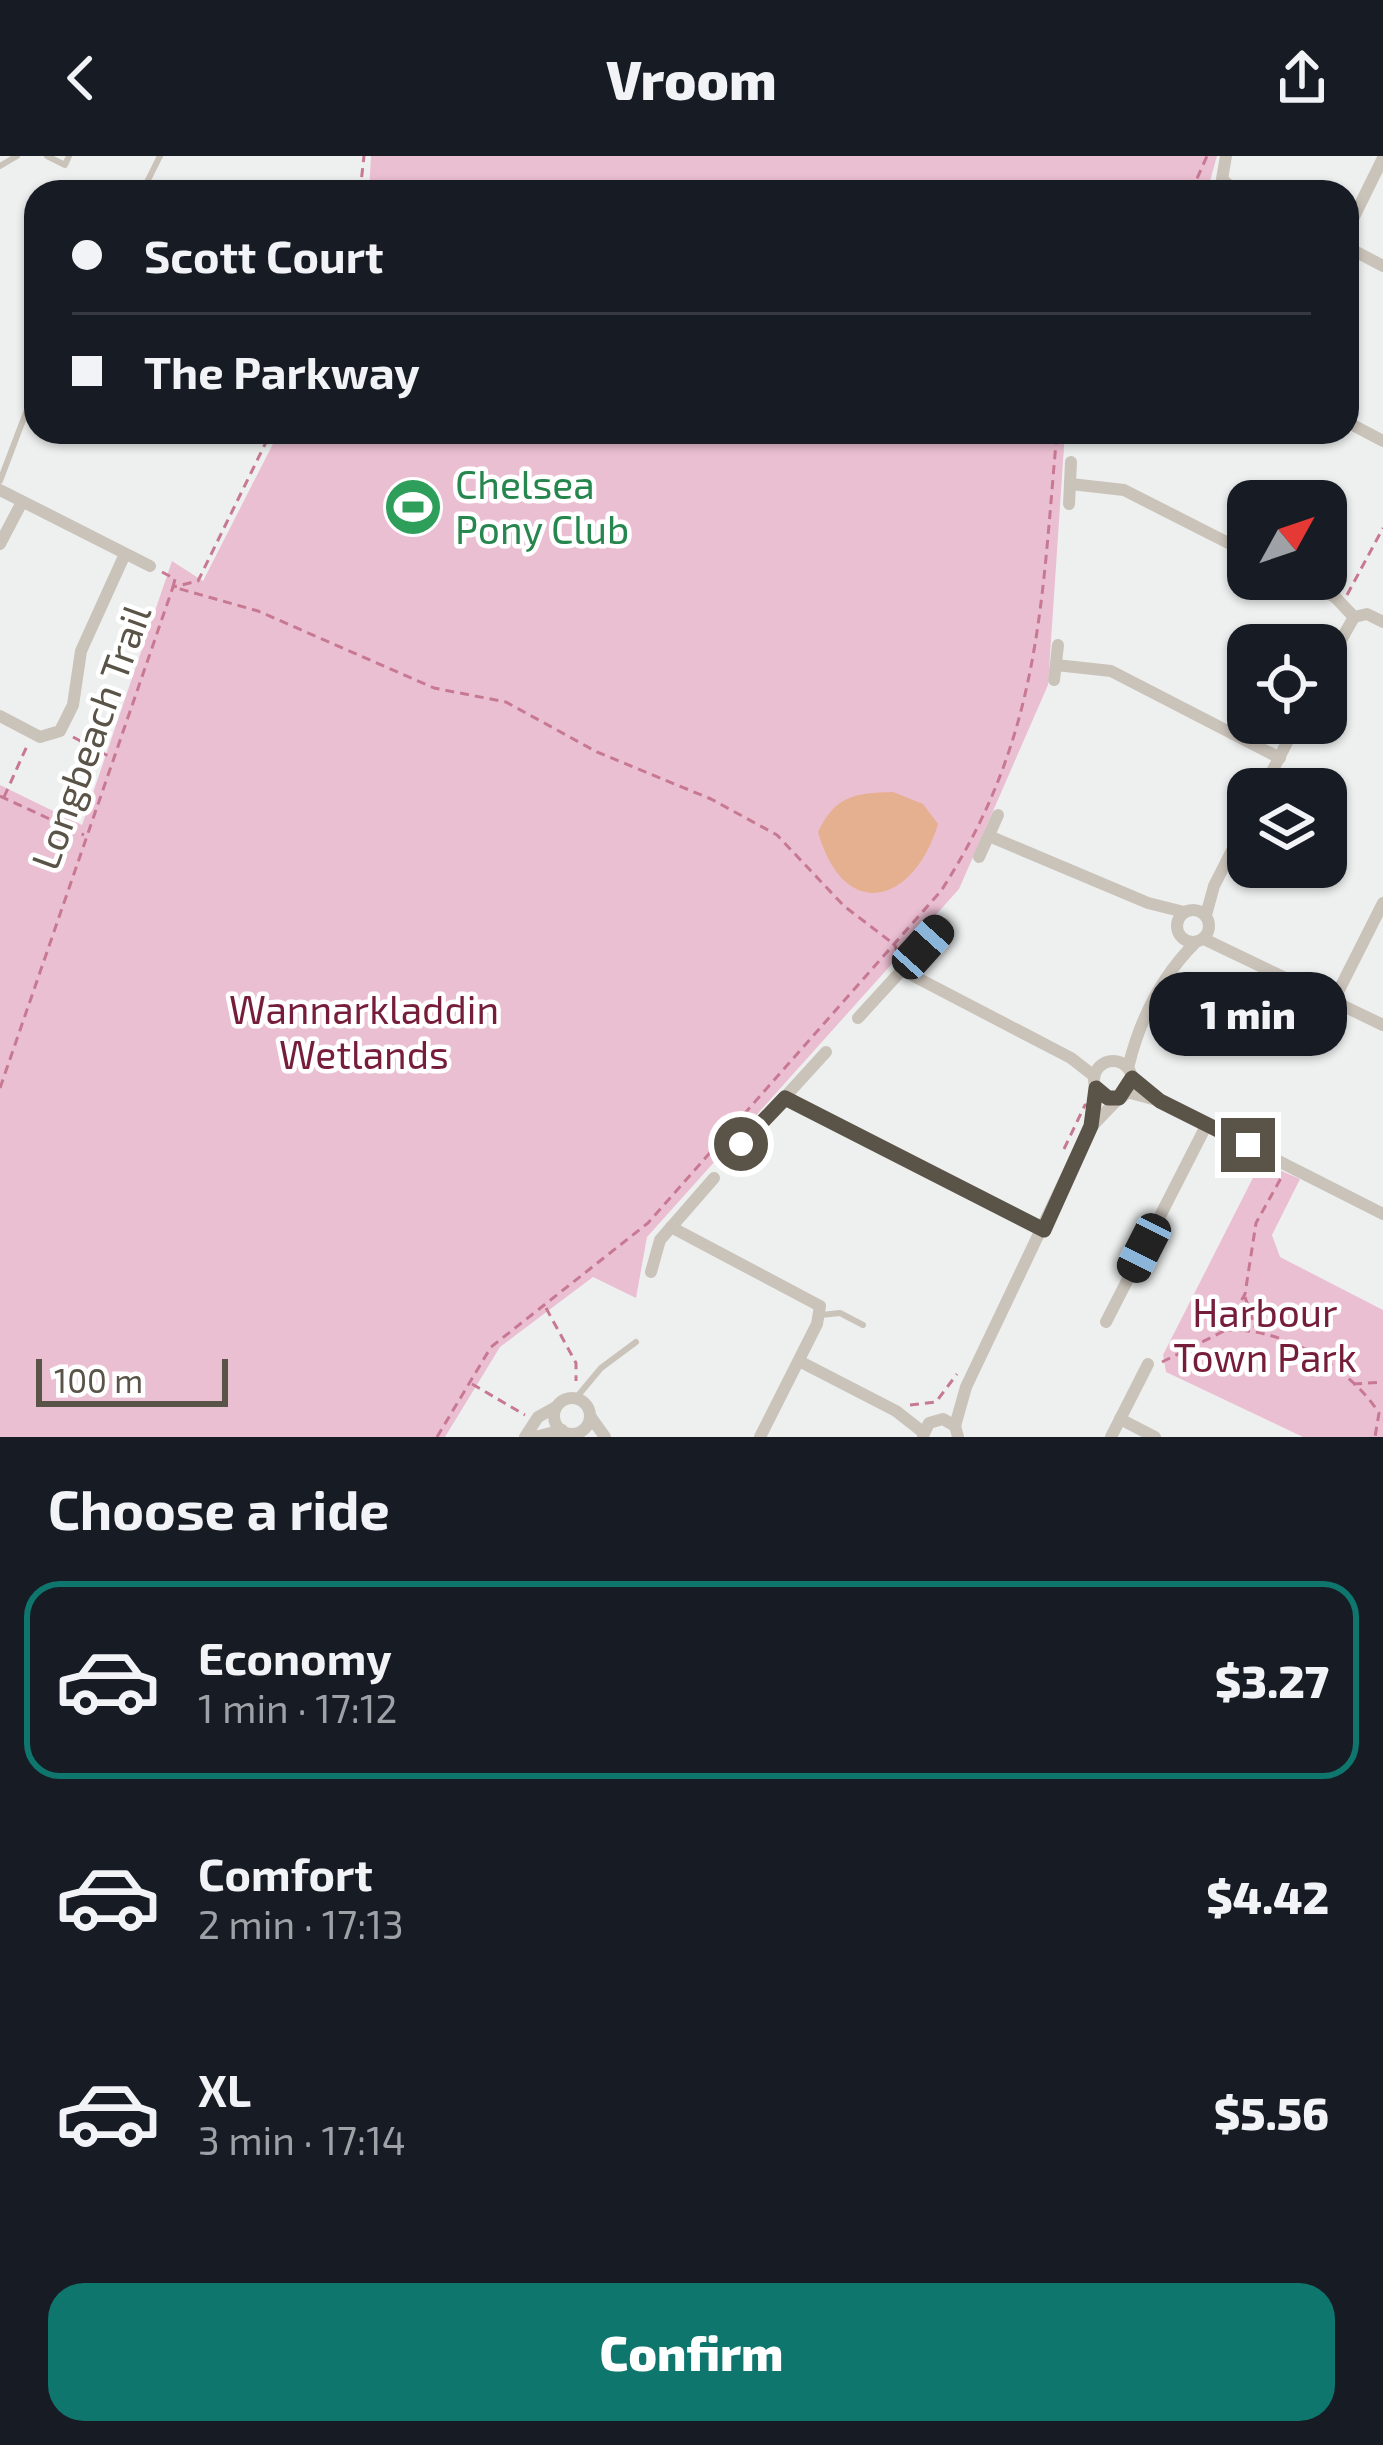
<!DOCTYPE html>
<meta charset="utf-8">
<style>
body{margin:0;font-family:"Exo 2",sans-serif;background:#242831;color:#f1f3f6;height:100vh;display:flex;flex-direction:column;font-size:45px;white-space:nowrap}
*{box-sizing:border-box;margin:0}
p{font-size:39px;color:#9ea1a6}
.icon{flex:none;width:66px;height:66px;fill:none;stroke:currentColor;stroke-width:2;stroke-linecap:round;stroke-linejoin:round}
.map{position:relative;height:1281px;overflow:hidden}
.details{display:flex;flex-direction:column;background:#171b24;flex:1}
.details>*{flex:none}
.top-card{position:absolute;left:24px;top:24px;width:1335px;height:264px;border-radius:36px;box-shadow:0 3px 9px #0004;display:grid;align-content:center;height:264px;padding:0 48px;background:#171b24}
.needle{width:78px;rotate:50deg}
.buttons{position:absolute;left:1227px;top:324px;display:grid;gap:24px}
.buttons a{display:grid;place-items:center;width:120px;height:120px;border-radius:24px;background:#171b24;box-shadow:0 3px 9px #0004;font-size:60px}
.scale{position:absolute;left:36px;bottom:30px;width:192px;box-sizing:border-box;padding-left:12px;border:6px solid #5a5347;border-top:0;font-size:33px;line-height:42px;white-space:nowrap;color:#5a5347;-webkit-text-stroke:9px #fff;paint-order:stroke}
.end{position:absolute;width:54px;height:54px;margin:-27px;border:15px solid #5a5347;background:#fff;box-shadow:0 0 0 6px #fff}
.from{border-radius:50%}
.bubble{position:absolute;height:84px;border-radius:36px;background:#171b24;box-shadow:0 3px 9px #0004;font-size:39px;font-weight:800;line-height:84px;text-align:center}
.car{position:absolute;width:36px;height:72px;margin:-36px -18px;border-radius:15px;box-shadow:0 0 9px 3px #0007;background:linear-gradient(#222 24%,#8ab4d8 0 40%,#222 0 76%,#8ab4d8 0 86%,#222 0)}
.top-card b{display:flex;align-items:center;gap:42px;height:114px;font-size:45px}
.top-card b+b{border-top:3px solid #363941}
.top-card i{width:30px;height:30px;background:#f1f3f6}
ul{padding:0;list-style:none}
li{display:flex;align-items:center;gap:36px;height:198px;margin:0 24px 18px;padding:0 24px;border:6px solid transparent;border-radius:36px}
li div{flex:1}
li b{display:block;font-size:45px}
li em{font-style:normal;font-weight:800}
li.on{border-color:#0f766e}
li>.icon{width:108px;height:108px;stroke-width:1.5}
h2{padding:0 48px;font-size:54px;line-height:144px}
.cta{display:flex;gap:24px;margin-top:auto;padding:24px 48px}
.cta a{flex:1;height:138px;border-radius:36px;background:#0f766e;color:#fff;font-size:48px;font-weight:800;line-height:138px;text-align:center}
header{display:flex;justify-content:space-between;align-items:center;height:156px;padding:0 48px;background:#171b24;font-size:54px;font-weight:800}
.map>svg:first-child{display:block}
.green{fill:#ebbfd2}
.water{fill:#e5b08f}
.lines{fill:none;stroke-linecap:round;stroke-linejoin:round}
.path{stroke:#c77992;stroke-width:3;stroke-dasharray:9 6;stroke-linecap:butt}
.lane{stroke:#cac3ba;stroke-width:6}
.street{stroke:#cac3ba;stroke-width:12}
.route{stroke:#5a5347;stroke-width:15}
.labels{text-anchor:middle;stroke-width:9;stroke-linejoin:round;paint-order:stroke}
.leisure-label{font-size:39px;fill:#27864d;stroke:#fff;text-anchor:start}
.street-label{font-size:39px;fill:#5a5347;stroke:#fff}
.park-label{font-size:39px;fill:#761d3a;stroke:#fff}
</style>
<header><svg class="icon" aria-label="back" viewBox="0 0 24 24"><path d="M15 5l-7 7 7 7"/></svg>Vroom<svg class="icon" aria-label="share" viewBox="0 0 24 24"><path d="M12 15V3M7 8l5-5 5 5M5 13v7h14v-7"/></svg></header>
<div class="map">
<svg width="1383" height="1281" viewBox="0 0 1383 1281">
<rect width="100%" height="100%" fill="#eef0f0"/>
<g class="green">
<path d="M371,0H1217L1207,36H369Z"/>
<path d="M279,276H1065L1048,529L959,733L647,1081L636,1142L593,1121L500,1191L445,1281H0V629L82,669L172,405L203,425Z"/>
<path d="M1261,1006L1300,1023L1272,1079L1280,1101L1383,1154V1281H1303L1166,1216L1163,1199Z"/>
</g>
<path class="water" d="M893,636L923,648L938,668C914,748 844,768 818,676C835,640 854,637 893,636Z"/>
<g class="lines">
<g class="path">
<path d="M360,36L364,0"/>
<path d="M1191,36L1207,0"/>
<path d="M162,416L175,423L173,431L258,455L434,532L506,546L597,596L711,643L777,679L844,750L895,789L898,801"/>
<path d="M1347,439L1383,372"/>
<path d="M73,581L112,602"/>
<path d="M0,640L84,679"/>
<path d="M4,641L27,590"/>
<path d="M0,932L173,431L198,425L271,276"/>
<path d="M1064,993L1085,949L1092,950"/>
<path d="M1245,1141L1255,1171"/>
<path d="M546,1152L576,1207V1225"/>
<path d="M1226,1174C1281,1171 1349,1210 1379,1257L1375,1281"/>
<path d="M1162,1206L1224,1175L1245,1138L1256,1067L1281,1022"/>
<path d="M472,1228L525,1259"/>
<path d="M1353,1228L1383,1226"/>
<path d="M910,1249L936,1246L957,1218"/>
<path d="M437,1281L491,1191L648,1067L941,735C1041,580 1041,451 1057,276"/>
</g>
<g class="lane">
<path d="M47,0L65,9L69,0"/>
<path d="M0,10L17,0"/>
<path d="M142,36L160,0"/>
<path d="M0,325L36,230"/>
<path d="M821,1159L840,1157L863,1169"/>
<path d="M576,1242L601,1212L636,1186"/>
</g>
<g class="street">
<path d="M1226,0L1222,23L1236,36"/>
<path d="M1347,75L1383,2"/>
<path d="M1347,91L1383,110"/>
<path d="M1347,266L1383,285"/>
<path d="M1071,328L1124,334L1248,397"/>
<path d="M0,334L150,410"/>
<path d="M1069,348L1071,306"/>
<path d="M0,388L22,346"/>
<path d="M1300,423L1335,441L1354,461"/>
<path d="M1056,509L1111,515L1280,602"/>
<path d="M1326,511L1354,461L1367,458L1383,466"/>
<path d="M1054,524L1058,489"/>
<path d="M0,560L40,581L60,575L73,549L81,495L125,398"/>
<path d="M1263,633L1297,567"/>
<path d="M989,680L1148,747L1184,756"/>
<path d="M979,701L998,659"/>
<circle cx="1193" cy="770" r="16"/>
<path d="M1206,759L1214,730L1248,663"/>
<path d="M1204,783L1383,869"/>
<path d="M902,814L1071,902L1094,920"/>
<path d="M1334,844L1383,747"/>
<path d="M858,862L944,768"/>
<circle cx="1113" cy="924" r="19"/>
<path d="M1128,912C1139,866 1161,821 1195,787"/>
<path d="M1127,936L1160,945L1383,1058"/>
<path d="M785,942L1044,1074"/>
<path d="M741,989L826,896"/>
<path d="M671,1071L820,1150L817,1168L760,1281"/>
<path d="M651,1116L660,1084L714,1022"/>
<path d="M1106,1166L1207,968"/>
<path d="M799,1205L896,1255L924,1277"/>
<circle cx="572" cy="1260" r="18"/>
<path d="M590,1260L605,1281"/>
<path d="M1120,1263L1155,1281"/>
<path d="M955,1270L966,1231L1075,1002L1092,970L1119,942"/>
<path d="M923,1280L929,1267L943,1263L955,1270L958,1281"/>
<path d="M525,1281L538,1261L556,1251"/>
<path d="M535,1281L562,1274"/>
<path d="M1111,1281L1148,1208"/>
</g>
</g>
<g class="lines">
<path class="route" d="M741,988L785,942L1044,1074L1091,970L1096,932L1108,942H1119L1132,922L1160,945L1248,989"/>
</g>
<defs>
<g id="stadium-disc" transform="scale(3)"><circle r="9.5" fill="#2e9e5b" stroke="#fff"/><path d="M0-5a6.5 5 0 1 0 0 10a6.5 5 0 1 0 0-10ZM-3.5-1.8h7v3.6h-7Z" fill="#fff"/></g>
</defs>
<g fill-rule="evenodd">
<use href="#stadium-disc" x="413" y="351"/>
</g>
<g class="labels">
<g class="leisure-label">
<text x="455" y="343">Chelsea<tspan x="455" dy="45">Pony Club</tspan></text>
</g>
<g class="street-label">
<text transform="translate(91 581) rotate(-70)" y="14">Longbeach Trail</text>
</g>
<g class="park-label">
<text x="364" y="868">Wannarkladdin<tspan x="364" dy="45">Wetlands</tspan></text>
<text x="1265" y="1171">Harbour<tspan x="1265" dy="45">Town Park</tspan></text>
</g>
</g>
</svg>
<div class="buttons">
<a><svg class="needle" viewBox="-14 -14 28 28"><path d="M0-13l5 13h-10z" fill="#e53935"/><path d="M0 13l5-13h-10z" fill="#9ea1a6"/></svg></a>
<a><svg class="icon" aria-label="locate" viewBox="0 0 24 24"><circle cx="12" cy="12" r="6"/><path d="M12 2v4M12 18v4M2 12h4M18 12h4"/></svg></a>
<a><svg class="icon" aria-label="layers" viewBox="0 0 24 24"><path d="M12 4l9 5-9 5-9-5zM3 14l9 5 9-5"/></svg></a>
</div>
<div class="scale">100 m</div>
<i class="end from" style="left:741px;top:988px"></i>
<i class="end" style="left:1248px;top:989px"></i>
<div class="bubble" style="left:1149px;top:816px;width:198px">1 min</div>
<i class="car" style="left:923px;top:791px;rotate:42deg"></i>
<i class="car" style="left:1144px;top:1092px;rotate:207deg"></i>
<div class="top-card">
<b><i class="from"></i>Scott Court</b>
<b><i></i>The Parkway</b>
</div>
</div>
<section class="details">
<h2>Choose a ride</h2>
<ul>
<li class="on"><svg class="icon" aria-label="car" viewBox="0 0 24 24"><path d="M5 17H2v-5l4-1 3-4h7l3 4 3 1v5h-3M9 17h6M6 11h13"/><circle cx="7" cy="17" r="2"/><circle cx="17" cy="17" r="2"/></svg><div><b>Economy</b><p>1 min · 17:12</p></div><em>$3.27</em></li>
<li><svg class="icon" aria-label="car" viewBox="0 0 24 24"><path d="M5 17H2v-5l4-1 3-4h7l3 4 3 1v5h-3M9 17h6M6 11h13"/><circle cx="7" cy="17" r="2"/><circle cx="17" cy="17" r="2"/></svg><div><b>Comfort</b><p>2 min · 17:13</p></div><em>$4.42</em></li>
<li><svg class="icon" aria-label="car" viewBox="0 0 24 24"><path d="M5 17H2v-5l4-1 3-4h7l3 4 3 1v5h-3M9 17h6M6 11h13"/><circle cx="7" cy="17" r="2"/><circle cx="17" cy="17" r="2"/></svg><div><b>XL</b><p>3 min · 17:14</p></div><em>$5.56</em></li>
</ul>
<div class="cta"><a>Confirm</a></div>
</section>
